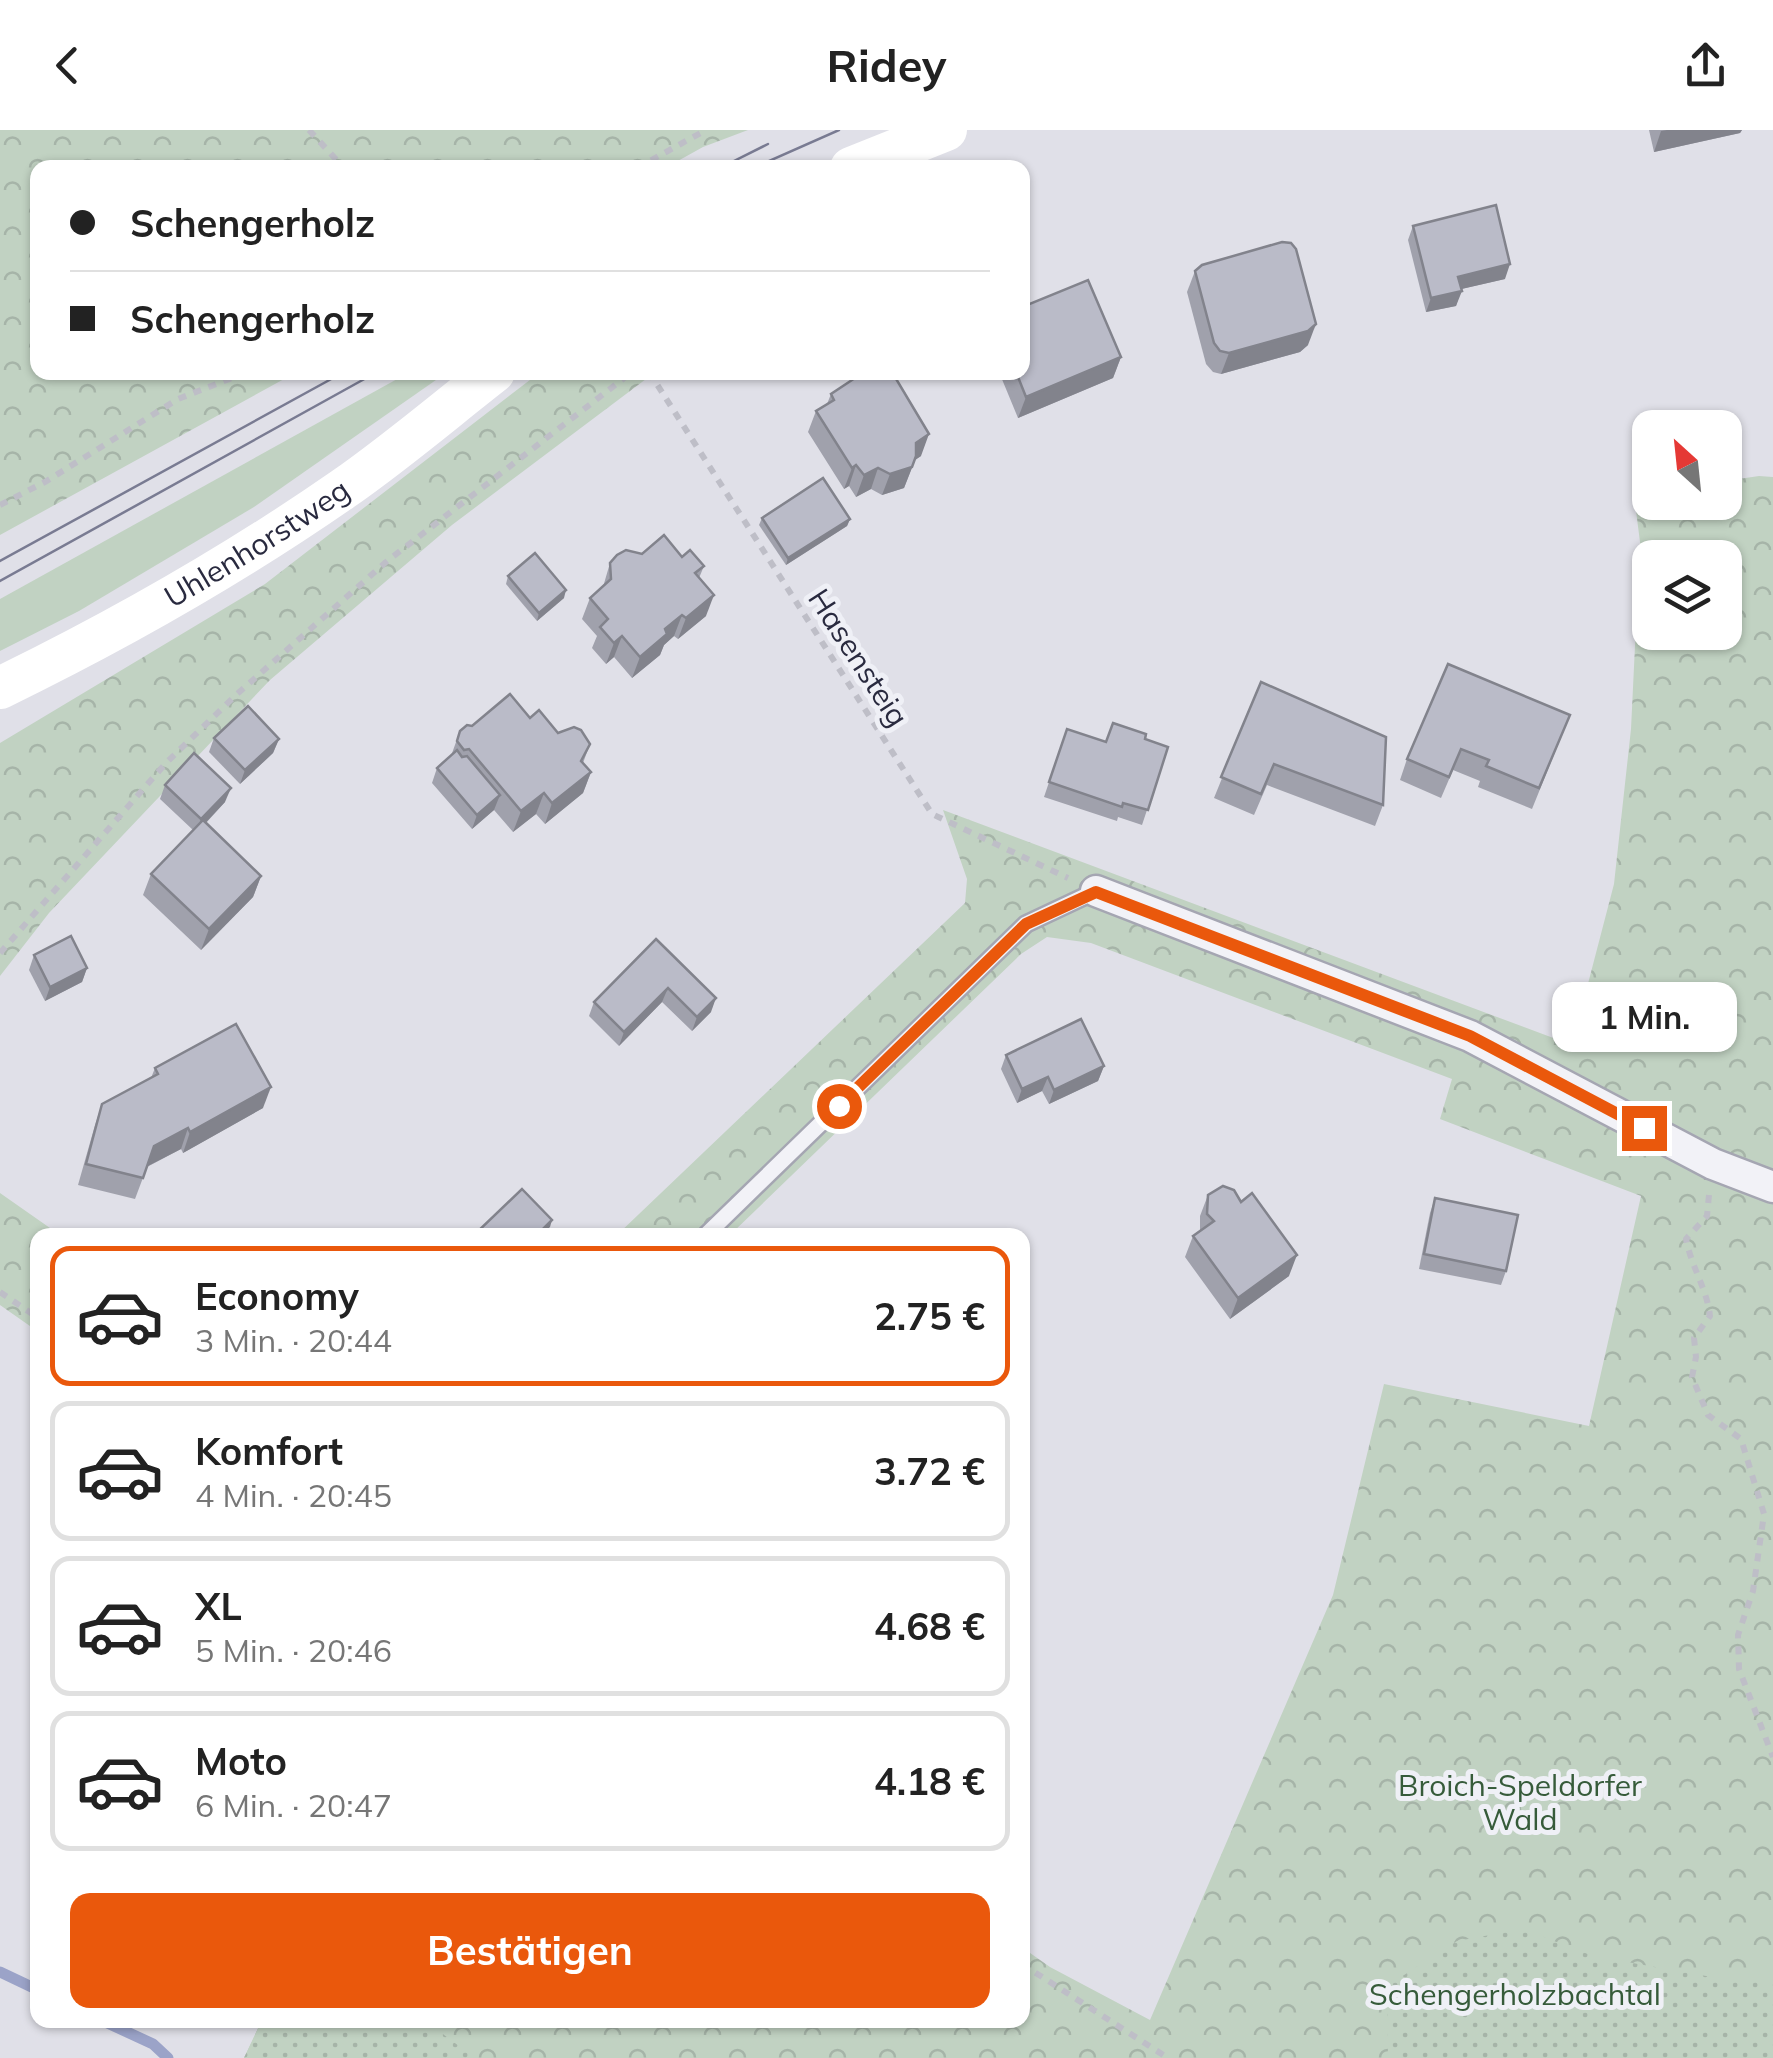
<!DOCTYPE html>
<html lang="de">
<meta charset="utf-8">
<style>
body{margin:0;font-family:Mulish,sans-serif;background:#f2f2f2;color:#222;height:100vh;display:flex;flex-direction:column;font-size:38px;white-space:nowrap}
*{box-sizing:border-box;margin:0}
p{font-size:32px;color:#767676}
.icon{flex:none;width:55px;height:55px;fill:none;stroke:currentColor;stroke-width:2;stroke-linecap:round;stroke-linejoin:round}
.map{position:relative;flex:1;overflow:hidden}
.panel{position:absolute;left:30px;top:1098px;width:1000px;height:800px;display:flex;flex-direction:column;background:#fff;border-radius:20px;box-shadow:0 2px 8px #0004}
.panel>*{flex:none}
.hud{position:absolute;left:30px;top:30px;width:1000px;height:220px;border-radius:20px;box-shadow:0 2px 8px #0004;display:grid;align-content:center;height:220px;padding:0 40px;background:#fff}
.needle{width:65px;rotate:333deg}
.buttons{position:absolute;left:1632px;top:280px;display:grid;gap:20px}
.buttons a{display:grid;place-items:center;width:110px;height:110px;border-radius:20px;background:#fff;box-shadow:0 2px 8px #0004;font-size:50px}
.end{position:absolute;width:45px;height:45px;margin:-22px;border:12px solid #ea580c;background:#fff;box-shadow:0 0 0 5px #fff}
.from{border-radius:50%}
.bubble{position:absolute;height:70px;border-radius:20px;background:#fff;box-shadow:0 2px 8px #0004;font-size:32px;font-weight:700;line-height:70px;text-align:center}
.hud b{display:flex;align-items:center;gap:35px;height:95px;font-size:38px}
.hud b+b{border-top:2px solid #e0e0e0}
.hud i{width:25px;height:25px;background:#222}
ul{padding:18px 0 0;list-style:none}
li{display:flex;align-items:center;gap:30px;height:140px;margin:0 20px 15px;padding:0 20px;border:5px solid #e0e0e0;border-radius:20px}
li div{flex:1}
li b{display:block;font-size:38px}
li em{font-style:normal;font-weight:700}
li.current{border-color:#ea580c}
li>.icon{width:90px;height:90px;stroke-width:1.5}
.action{display:flex;gap:20px;margin-top:auto;padding:20px 40px}
.action a{flex:1;height:115px;border-radius:20px;background:#ea580c;color:#fff;font-size:40px;font-weight:700;line-height:115px;text-align:center}
header{display:flex;justify-content:space-between;align-items:center;height:130px;padding:0 40px;background:#fff;font-size:45px;font-weight:700}
.map>svg:first-child{display:block}
.grass{fill:#c1d2c2}
.forest{fill:url(#forest-crowns);fill-rule:evenodd}
.park{fill:url(#park-dots)}
.lines{fill:none;stroke-linecap:round;stroke-linejoin:round}
.stream{stroke:#9ba3c8;stroke-width:11}
.service-casing{stroke:#a5a6b2;stroke-width:20}
.minor-casing{stroke:#a5a6b2;stroke-width:35}
.path{stroke:#bebec7;stroke-width:6;stroke-dasharray:8 8;stroke-linecap:butt}
.service{stroke:#f2f2f7;stroke-width:15}
.minor{stroke:#f2f2f7;stroke-width:30}
.secondary{stroke:#fff;stroke-width:42}
.tram{stroke:#797b92;stroke-width:2.5}
.wall{fill:#a0a1ac}
.shaded-wall{fill:#82838c}
.building{fill:#babbc8;stroke:#82838c;stroke-width:2.5}
.route{stroke:#ea580c;stroke-width:12}
.labels{text-anchor:middle;stroke-width:10;stroke-linejoin:round;paint-order:stroke}
.street-label{font-size:30px;fill:#292a3f;stroke:#eff0f6}
.park-label{font-size:30px;fill:#365b3a;stroke:#eff0f6}
</style>
<header><svg class="icon" aria-label="back" viewBox="0 0 24 24"><path d="M15 5l-7 7 7 7"/></svg>Ridey<svg class="icon" aria-label="share" viewBox="0 0 24 24"><path d="M12 15V3M7 8l5-5 5 5M5 13v7h14v-7"/></svg></header>
<div class="map">
<svg width="1773" height="1928" viewBox="0 0 1773 1928">
<defs>
<pattern id="forest-crowns" width="20" height="18" patternUnits="userSpaceOnUse" patternTransform="scale(2.5)"><rect width="20" height="18" fill="#c1d2c2"/><path d="M2 6a3 3 0 1 1 6 0M12 15a3 3 0 1 1 6 0" fill="none" stroke="#a6b4a8"/></pattern>
<pattern id="park-dots" width="8" height="8" patternUnits="userSpaceOnUse" patternTransform="scale(2.5)"><rect width="8" height="8" fill="#c1d2c2"/><path d="M2 2h.1M6 6h.1" fill="none" stroke="#a6b4a8" stroke-width="1.8" stroke-linecap="round"/></pattern>
</defs>
<rect width="100%" height="100%" fill="#e0e0e8"/>
<path class="grass" d="M408,243H446L254,377L79,481L0,521V469Z"/>
<g class="forest">
<path d="M0,0H748L703,17L667,37L38,38V242L295,243L0,405Z"/>
<path d="M539,243H654L452,395L270,550L49,783L0,846V613L265,454Z"/>
<path d="M1759,346L1773,347V1928H244L262,1890H1022L1023,1818L1050,1837L1150,1890L1333,1465L1384,1254L1589,1296L1641,1066L1440,989L1452,949L1091,813L1047,807L1021,824L730,1105H617L965,773L967,749L943,680L1572,915L1614,754L1631,599L1640,412L1634,365L1650,362V372H1725V351ZM1650,428H1725V502H1650Z"/>
<path d="M0,1063L60,1105H38L37,1201L0,1175Z"/>
</g>
<g class="park">
<path d="M1523,1799L1593,1826L1723,1849L1773,1851V1928H1388L1387,1856L1457,1811Z"/>
<path d="M262,1890H424L475,1928H244Z"/>
</g>
<g class="lines">
<g class="stream">
<path d="M0,1842L38,1860"/>
<path d="M101,1890L153,1914L168,1928"/>
</g>
<g class="service-casing">
<path id="service" d="M706,1105L1026,794L1096,761"/>
</g>
<g class="minor-casing">
<path id="minor" d="M1096,761L1470,906L1713,1034L1773,1057"/>
</g>
<g class="path">
<path d="M309,0L344,38"/>
<path d="M637,38L706,0"/>
<path d="M649,242L932,684L1068,748"/>
<path d="M0,375L45,352L178,269L247,242"/>
<path d="M0,823L166,633L236,565L386,432L632,242"/>
<path d="M1709,1065L1707,1086L1686,1109C1691,1136 1707,1159 1710,1186L1694,1208L1696,1227L1692,1247L1708,1285L1741,1309L1764,1384L1753,1461L1738,1505L1739,1539L1773,1627"/>
<path d="M0,1162L38,1188"/>
<path d="M1022,1834L1168,1928"/>
</g>
<use href="#service" class="service"/>
<use href="#minor" class="minor"/>
<g class="secondary">
<path d="M851,38L946,0"/>
<path id="s1" d="M0,558C119,500 235,434 343,359C395,323 444,281 494,242"/>
</g>
<g class="tram">
<path d="M720,38L768,14"/>
<path d="M753,38L839,0"/>
<path d="M0,431L344,242"/>
<path d="M0,451L377,242"/>
</g>
</g>
<g class="wall">
<path d="M1649,0H1742L1740,3L1654,22Z"/>
<path d="M1413,96L1505,149L1461,159L1456,176L1426,182L1408,110Z"/>
<path d="M1195,141L1308,215L1300,222L1221,244L1213,242L1206,234L1187,162Z"/>
<path d="M1121,227L1113,248L1018,288L999,242H1022Z"/>
<path d="M831,264L921,326L915,330L904,358L882,365L871,359L856,367L849,356L844,359L808,302L816,281L827,274Z"/>
<path d="M762,388L850,389L847,396L786,435L759,395Z"/>
<path d="M642,424L682,427L704,436L699,448L706,486L678,509L674,506L664,515L660,525L632,548L614,527L606,534L592,518L597,506L582,489L590,468L603,457L610,433Z"/>
<path d="M508,446L564,468L537,491L506,454Z"/>
<path d="M1261,552L1383,675L1375,696L1267,655L1254,685L1214,668Z"/>
<path d="M1570,585L1532,679L1478,657L1480,651L1453,640L1441,668L1400,650L1407,629Z"/>
<path d="M530,588L558,603L590,614L583,633L591,642L583,663L545,694L536,684L513,702L494,680L472,699L432,653L437,638L451,626L460,601L472,596Z"/>
<path d="M1067,599L1106,612L1145,609L1168,617L1142,695L1118,687L1117,691L1044,667Z"/>
<path d="M214,608L279,609L273,623L240,654L209,622Z"/>
<path d="M165,655L225,672L206,693L261,746L253,767L201,820L143,765L151,744L193,700L160,669Z"/>
<path d="M656,809L711,882L692,901L662,872L619,916L589,886L594,872Z"/>
<path d="M34,825L87,838L82,852L45,871L29,840Z"/>
<path d="M1006,925L1104,936L1098,951L1049,974L1042,961L1017,973L1001,939Z"/>
<path d="M155,938L263,978L183,1023L181,1019L147,1037L135,1069L78,1055L95,995L102,974L151,948Z"/>
<path d="M1208,1065L1289,1146L1230,1189L1185,1127L1193,1106L1200,1101V1086Z"/>
<path d="M1435,1068L1506,1141L1501,1155L1419,1139L1430,1083Z"/>
</g>
<g class="shaded-wall">
<path d="M1667,0H1742L1740,3L1654,22L1661,1Z"/>
<path d="M1510,134L1505,149L1453,161L1458,147Z"/>
<path d="M1462,161L1456,176L1426,182L1431,168Z"/>
<path d="M1316,194L1308,215L1300,222L1221,244L1229,223Z"/>
<path d="M1121,227L1113,248L1018,288L1026,267Z"/>
<path d="M929,304L921,326L915,330L904,358L882,365L890,344L916,313Z"/>
<path d="M856,335L849,356L844,359L852,338Z"/>
<path d="M878,338L871,359L856,367L864,345Z"/>
<path d="M850,389L847,396L786,435L788,428Z"/>
<path d="M566,460L564,468L537,491L539,483Z"/>
<path d="M714,465L706,486L678,509L686,488Z"/>
<path d="M682,485L674,506L664,515L660,525L632,548L640,527L665,499Z"/>
<path d="M622,506L614,527L606,534L614,513Z"/>
<path d="M279,609L273,623L240,654L245,640Z"/>
<path d="M591,642L583,663L545,694L552,673Z"/>
<path d="M231,658L225,672L196,703L201,689Z"/>
<path d="M544,663L536,684L513,702L521,681Z"/>
<path d="M500,665L494,680L472,699L477,685Z"/>
<path d="M261,746L253,767L201,820L209,799Z"/>
<path d="M87,838L82,852L45,871L50,857Z"/>
<path d="M668,858L662,872L619,916L624,902Z"/>
<path d="M716,868L711,882L692,901L697,887Z"/>
<path d="M1104,936L1098,951L1049,974L1054,960Z"/>
<path d="M1048,947L1042,961L1017,973L1022,959Z"/>
<path d="M271,957L263,978L183,1023L190,1002Z"/>
<path d="M188,998L181,1019L146,1037L154,1016Z"/>
<path d="M552,1090L550,1097L542,1105H537Z"/>
<path d="M1297,1125L1289,1146L1230,1189L1238,1168Z"/>
</g>
<g class="building">
<path d="M1496,75L1510,134L1458,147L1462,161L1431,168L1413,96Z"/>
<path d="M1282,112L1291,113L1296,119L1316,194L1308,201L1229,223L1220,221L1214,213L1195,141L1202,135Z"/>
<path d="M1088,150L1121,227L1026,267L1016,242H1022V177Z"/>
<path d="M864,242L869,247L877,242H892L929,304L916,313V326L912,337L890,344L878,338L864,345L856,335L852,338L816,281L834,270L831,264Z"/>
<path d="M823,348L850,389L788,428L762,388Z"/>
<path d="M664,405L682,427L690,420L704,436L695,443L714,465L686,488L682,485L665,499L667,504L640,527L622,506L614,513L600,497L608,489L590,468L611,449L610,433L617,425L626,420L642,424Z"/>
<path d="M535,423L566,460L539,483L508,446Z"/>
<path d="M1448,534L1570,585L1539,658L1486,636L1489,630L1461,619L1449,647L1407,629Z"/>
<path d="M1261,552L1386,607L1383,675L1274,634L1261,664L1221,647Z"/>
<path d="M510,564L530,588L539,580L558,603L574,597L581,600L590,614L581,631L591,642L552,673L544,663L521,681L469,619L464,620L457,611L460,601L467,595L472,596Z"/>
<path d="M248,576L279,609L245,640L214,608Z"/>
<path d="M1113,593L1146,604L1145,609L1168,617L1148,680L1123,673L1122,677L1049,652L1067,599L1106,612Z"/>
<path d="M457,620L462,627L467,626L500,665L477,685L437,638Z"/>
<path d="M194,623L231,658L201,689L165,655Z"/>
<path d="M203,690L261,746L209,799L151,744Z"/>
<path d="M71,806L87,838L50,857L34,825Z"/>
<path d="M656,809L716,868L697,887L668,858L624,902L594,872Z"/>
<path d="M1081,889L1104,936L1054,960L1048,947L1022,959L1006,925Z"/>
<path d="M236,894L271,957L190,1002L188,998L154,1016L143,1048L86,1034L102,974L158,944L155,938Z"/>
<path d="M1223,1056L1234,1060L1241,1072L1252,1063L1297,1125L1238,1168L1193,1106L1214,1091L1207,1084L1208,1065Z"/>
<path d="M522,1059L552,1090L537,1105H474Z"/>
<path d="M1435,1068L1518,1085L1506,1141L1424,1124Z"/>
</g>
<g class="lines">
<path class="route" d="M839,976L1026,794L1096,762L1470,906L1644,998"/>
</g>
<g class="labels">
<g class="street-label">
<text dy="10" stroke="none"><textPath href="#s1" startOffset="295">Uhlenhorstweg</textPath></text>
<text transform="translate(858 528) rotate(57)" y="10">Hasensteig</text>
</g>
<g class="park-label">
<text x="1520" y="1666">Broich-Speldorfer<tspan x="1520" dy="34">Wald</tspan></text>
<text x="1515" y="1875">Schengerholzbachtal</text>
</g>
</g>
</svg>
<div class="buttons">
<a><svg class="needle" viewBox="-14 -14 28 28"><path d="M0-13l5 13h-10z" fill="#e53935"/><path d="M0 13l5-13h-10z" fill="#767676"/></svg></a>
<a><svg class="icon" aria-label="layers" viewBox="0 0 24 24"><path d="M12 4l9 5-9 5-9-5zM3 14l9 5 9-5"/></svg></a>
</div>
<i class="end from" style="left:839px;top:976px"></i>
<i class="end" style="left:1644px;top:998px"></i>
<div class="bubble" style="left:1552px;top:852px;width:185px">1 Min.</div>
<div class="hud">
<b><i class="from"></i>Schengerholz</b>
<b><i></i>Schengerholz</b>
</div>
<section class="panel">
<ul>
<li class="current"><svg class="icon" aria-label="car" viewBox="0 0 24 24"><path d="M5 17H2v-5l4-1 3-4h7l3 4 3 1v5h-3M9 17h6M6 11h13"/><circle cx="7" cy="17" r="2"/><circle cx="17" cy="17" r="2"/></svg><div><b>Economy</b><p>3 Min. · 20:44</p></div><em>2.75 €</em></li>
<li><svg class="icon" aria-label="car" viewBox="0 0 24 24"><path d="M5 17H2v-5l4-1 3-4h7l3 4 3 1v5h-3M9 17h6M6 11h13"/><circle cx="7" cy="17" r="2"/><circle cx="17" cy="17" r="2"/></svg><div><b>Komfort</b><p>4 Min. · 20:45</p></div><em>3.72 €</em></li>
<li><svg class="icon" aria-label="car" viewBox="0 0 24 24"><path d="M5 17H2v-5l4-1 3-4h7l3 4 3 1v5h-3M9 17h6M6 11h13"/><circle cx="7" cy="17" r="2"/><circle cx="17" cy="17" r="2"/></svg><div><b>XL</b><p>5 Min. · 20:46</p></div><em>4.68 €</em></li>
<li><svg class="icon" aria-label="car" viewBox="0 0 24 24"><path d="M5 17H2v-5l4-1 3-4h7l3 4 3 1v5h-3M9 17h6M6 11h13"/><circle cx="7" cy="17" r="2"/><circle cx="17" cy="17" r="2"/></svg><div><b>Moto</b><p>6 Min. · 20:47</p></div><em>4.18 €</em></li>
</ul>
<div class="action"><a>Bestätigen</a></div>
</section>
</div>
